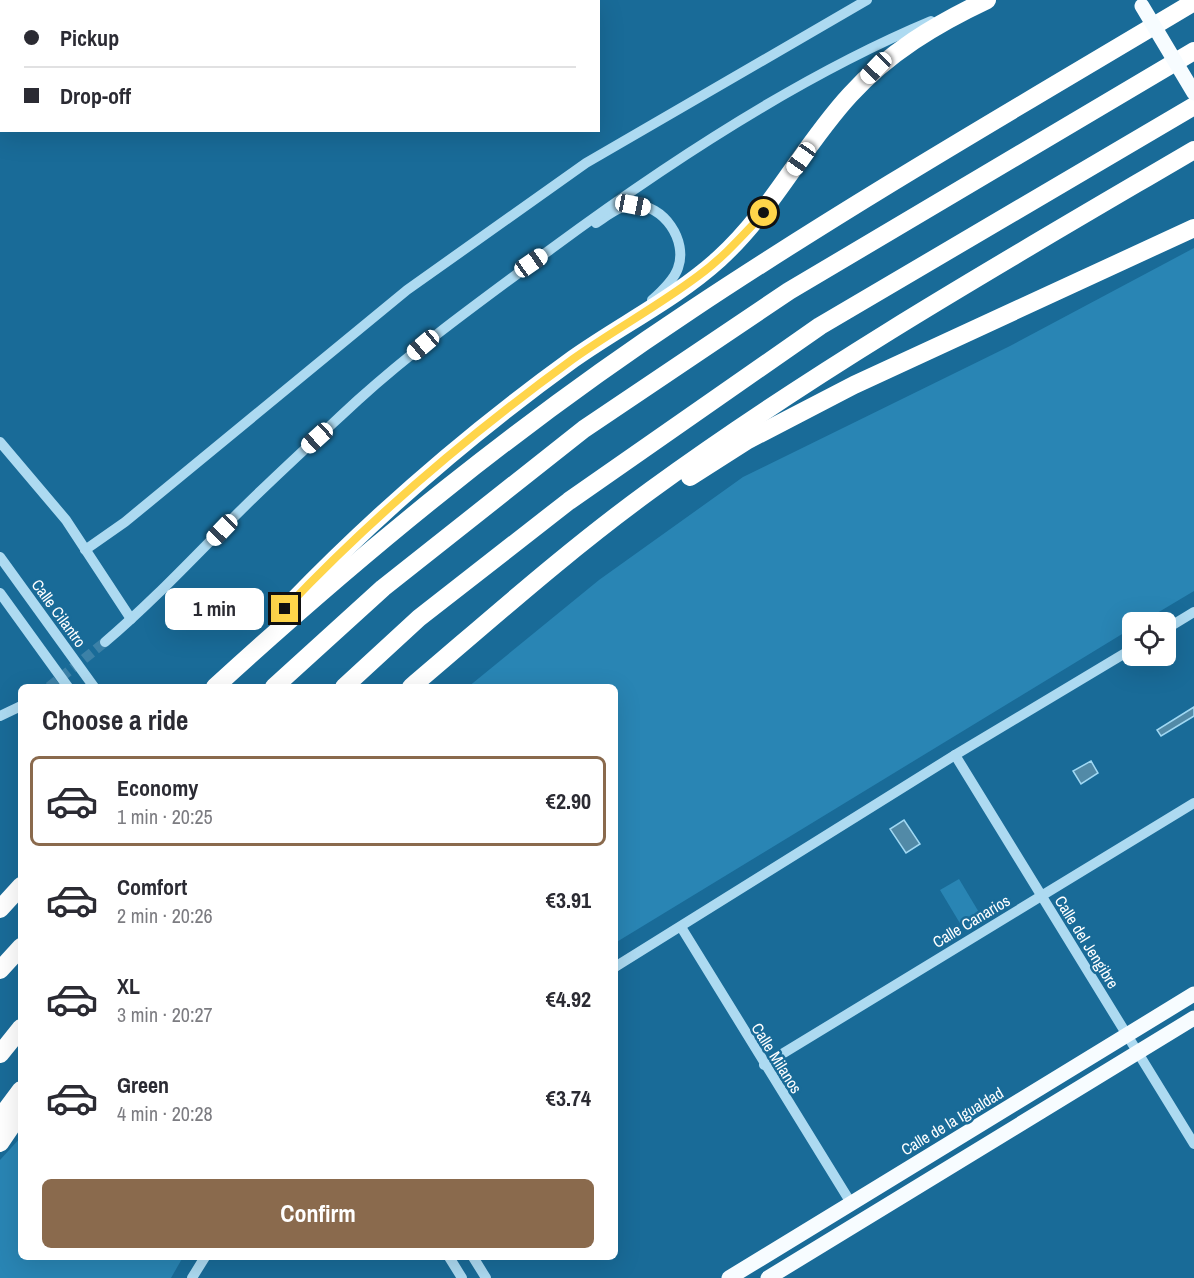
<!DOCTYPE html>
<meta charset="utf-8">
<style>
body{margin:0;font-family:"Archivo Narrow",sans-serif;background:#f2f2f3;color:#2b2b33;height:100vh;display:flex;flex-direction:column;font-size:22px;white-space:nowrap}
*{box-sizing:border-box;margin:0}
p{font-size:20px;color:#7c7c81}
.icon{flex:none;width:33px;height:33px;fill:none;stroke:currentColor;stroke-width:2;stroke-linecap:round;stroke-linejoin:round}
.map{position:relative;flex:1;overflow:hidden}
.drawer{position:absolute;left:18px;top:684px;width:600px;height:576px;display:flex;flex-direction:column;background:#fff;border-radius:9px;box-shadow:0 6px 24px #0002}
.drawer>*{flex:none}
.top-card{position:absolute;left:0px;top:0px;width:600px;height:132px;box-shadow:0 6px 24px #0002;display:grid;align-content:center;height:132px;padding:0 24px;background:#fff}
.fabs{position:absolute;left:1122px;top:612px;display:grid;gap:12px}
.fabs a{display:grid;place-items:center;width:54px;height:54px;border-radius:9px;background:#fff;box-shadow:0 6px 24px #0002;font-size:30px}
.end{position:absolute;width:27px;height:27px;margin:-14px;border:8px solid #ffd54a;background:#111;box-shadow:0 0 0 3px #111}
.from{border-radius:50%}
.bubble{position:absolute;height:42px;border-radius:9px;background:#fff;box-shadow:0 6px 24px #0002;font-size:20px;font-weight:700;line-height:42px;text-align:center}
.car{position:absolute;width:18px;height:36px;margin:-18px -9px;border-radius:8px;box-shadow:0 0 4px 2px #0007;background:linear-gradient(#fff 24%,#345 0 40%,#fff 0 76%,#345 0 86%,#fff 0)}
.top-card b{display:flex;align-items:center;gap:21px;height:57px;font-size:22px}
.top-card b+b{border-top:2px solid #e1e1e2}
.top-card i{width:15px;height:15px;background:#2b2b33}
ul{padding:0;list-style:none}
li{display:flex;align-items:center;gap:18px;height:90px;margin:0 12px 9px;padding:0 12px;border:3px solid transparent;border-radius:9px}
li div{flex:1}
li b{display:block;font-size:22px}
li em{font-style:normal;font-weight:700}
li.active{border-color:#8a6a4d}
li>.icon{width:54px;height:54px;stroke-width:1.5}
h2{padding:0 24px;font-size:27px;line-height:72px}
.action{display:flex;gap:12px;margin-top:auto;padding:12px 24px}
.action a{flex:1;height:69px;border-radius:9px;background:#8a6a4d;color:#fff;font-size:24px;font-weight:700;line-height:69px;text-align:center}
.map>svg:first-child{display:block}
.green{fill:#2985b4}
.water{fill:#528aa7;stroke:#a0d8f3;stroke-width:1.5}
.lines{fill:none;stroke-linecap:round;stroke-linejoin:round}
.minor-tunnel{stroke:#3c81a7;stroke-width:10;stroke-dasharray:10 5;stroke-linecap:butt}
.minor{stroke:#addaf1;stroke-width:10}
.major{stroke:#f7fcff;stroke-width:15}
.highway{stroke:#fff;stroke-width:18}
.major-bridge{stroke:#f7fcff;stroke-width:15}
.route{stroke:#ffd54a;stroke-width:8}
.labels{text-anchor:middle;stroke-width:5;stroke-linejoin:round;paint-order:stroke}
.street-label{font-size:16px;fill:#fff;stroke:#196b98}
</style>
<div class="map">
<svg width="1194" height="1278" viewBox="0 0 1194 1278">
<rect width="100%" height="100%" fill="#196b98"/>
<g class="green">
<path d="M0,0H143L2,2L0,33Z"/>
<path d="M1194,248V591L1142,622H1132V628L615,943V687H468L599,580L743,477L1010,346Z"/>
<path d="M959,879L980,914L961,925L940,890Z"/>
<path d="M21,1137V1257H183L171,1278H0V1160Z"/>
</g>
<g class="water">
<path d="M1194,707V716L1161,736L1157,730Z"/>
<path d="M1091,761L1098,773L1081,784L1073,771Z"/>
<path d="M904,820L920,844L906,853L890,829Z"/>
</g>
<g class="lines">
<path class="minor-tunnel" d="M49,687L105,642"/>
<g class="minor">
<path d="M596,223C607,216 620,205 633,205C664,204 688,241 678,268C674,280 661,292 652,300"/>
<path d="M0,442L66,520L131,619"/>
<path d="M85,550L125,522L407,290L586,163L867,0"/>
<path d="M0,557L94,687"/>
<path d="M0,593L68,687"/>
<path d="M1166,629L1194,612"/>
<path d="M105,642C152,602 193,558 236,515C276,475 317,438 358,400C419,345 485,298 551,249C666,164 799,76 931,21"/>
<path d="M0,716L21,706"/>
<path d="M955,755L1194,1144"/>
<path d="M681,927L851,1203"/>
<path d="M615,967L955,755L1132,649"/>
<path d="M764,1065L1194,803"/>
<path d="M449,1257L462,1278"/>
<path d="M473,1257L486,1278"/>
<path d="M192,1278L205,1257"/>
</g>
<g class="major">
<path d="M201,2L211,0"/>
<path d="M437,2L454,0"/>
<path d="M0,45L2,44"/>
<path d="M0,67H2"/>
<path d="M729,1278L1194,994"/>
<path d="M768,1278L1194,1018"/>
</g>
<g class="highway">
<path d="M690,477L748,440L854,385L1194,228"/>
<path d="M291,603C378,513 472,432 573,359C621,325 676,298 719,259C772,211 802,147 850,95C888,53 936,24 987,0"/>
<path d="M215,687C366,549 520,423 691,310C855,201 1025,103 1194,2"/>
<path d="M274,687L383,588L584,429L789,291L1194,51"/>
<path d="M344,687L419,618L569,501L820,326L1194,106"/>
<path d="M411,687C490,620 567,551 651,490C824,364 1010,258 1194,150"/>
<path d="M0,909L21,886"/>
<path d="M0,970L21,947"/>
<path d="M0,1054L21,1028"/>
<path d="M0,1118L21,1090"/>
<path d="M0,1143L21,1112"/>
</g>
<path class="major-bridge" d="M1142,6L1194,93"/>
</g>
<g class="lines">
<path class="route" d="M285,609C373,516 470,434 573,359C614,330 658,306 698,276C723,258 743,235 764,213"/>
</g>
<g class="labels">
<g class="street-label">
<text transform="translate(59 613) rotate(54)" y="6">Calle Cilantro</text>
<text transform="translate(971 921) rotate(-31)" y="6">Calle Canarios</text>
<text transform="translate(1087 942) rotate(58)" y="6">Calle del Jengibre</text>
<text transform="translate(777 1058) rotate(58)" y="6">Calle Milanos</text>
<text transform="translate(952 1121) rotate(-31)" y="6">Calle de la Igualdad</text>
</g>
</g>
</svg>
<div class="fabs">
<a><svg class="icon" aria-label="locate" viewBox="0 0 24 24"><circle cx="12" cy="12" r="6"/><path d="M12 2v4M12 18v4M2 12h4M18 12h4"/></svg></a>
</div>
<i class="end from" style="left:764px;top:213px"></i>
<i class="end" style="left:285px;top:609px"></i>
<div class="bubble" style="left:165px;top:588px;width:99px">1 min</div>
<i class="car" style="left:876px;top:68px;rotate:224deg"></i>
<i class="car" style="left:801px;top:159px;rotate:215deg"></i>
<i class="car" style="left:633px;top:205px;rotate:101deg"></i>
<i class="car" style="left:531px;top:263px;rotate:55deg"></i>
<i class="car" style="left:423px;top:345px;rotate:230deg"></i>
<i class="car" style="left:317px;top:438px;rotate:228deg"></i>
<i class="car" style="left:222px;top:530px;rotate:224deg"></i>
<div class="top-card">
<b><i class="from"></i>Pickup</b>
<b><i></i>Drop-off</b>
</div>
<section class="drawer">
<h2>Choose a ride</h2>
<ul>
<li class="active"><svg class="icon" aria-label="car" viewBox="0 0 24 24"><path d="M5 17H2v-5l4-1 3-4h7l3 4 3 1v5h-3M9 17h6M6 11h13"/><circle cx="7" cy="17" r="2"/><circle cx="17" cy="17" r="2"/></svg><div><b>Economy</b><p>1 min · 20:25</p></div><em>€2.90</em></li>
<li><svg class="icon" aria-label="car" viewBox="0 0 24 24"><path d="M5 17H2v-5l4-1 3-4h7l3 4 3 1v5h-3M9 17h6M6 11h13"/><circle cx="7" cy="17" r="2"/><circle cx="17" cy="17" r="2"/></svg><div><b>Comfort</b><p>2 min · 20:26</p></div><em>€3.91</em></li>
<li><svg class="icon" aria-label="car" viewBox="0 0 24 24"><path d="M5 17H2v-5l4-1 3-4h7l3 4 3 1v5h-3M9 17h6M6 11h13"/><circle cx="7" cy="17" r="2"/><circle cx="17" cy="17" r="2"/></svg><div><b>XL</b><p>3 min · 20:27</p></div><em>€4.92</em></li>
<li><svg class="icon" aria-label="car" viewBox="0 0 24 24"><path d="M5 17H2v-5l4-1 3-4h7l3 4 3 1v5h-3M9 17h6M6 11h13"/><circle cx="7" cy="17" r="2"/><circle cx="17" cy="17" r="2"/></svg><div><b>Green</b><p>4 min · 20:28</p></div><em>€3.74</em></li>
</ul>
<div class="action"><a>Confirm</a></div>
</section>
</div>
